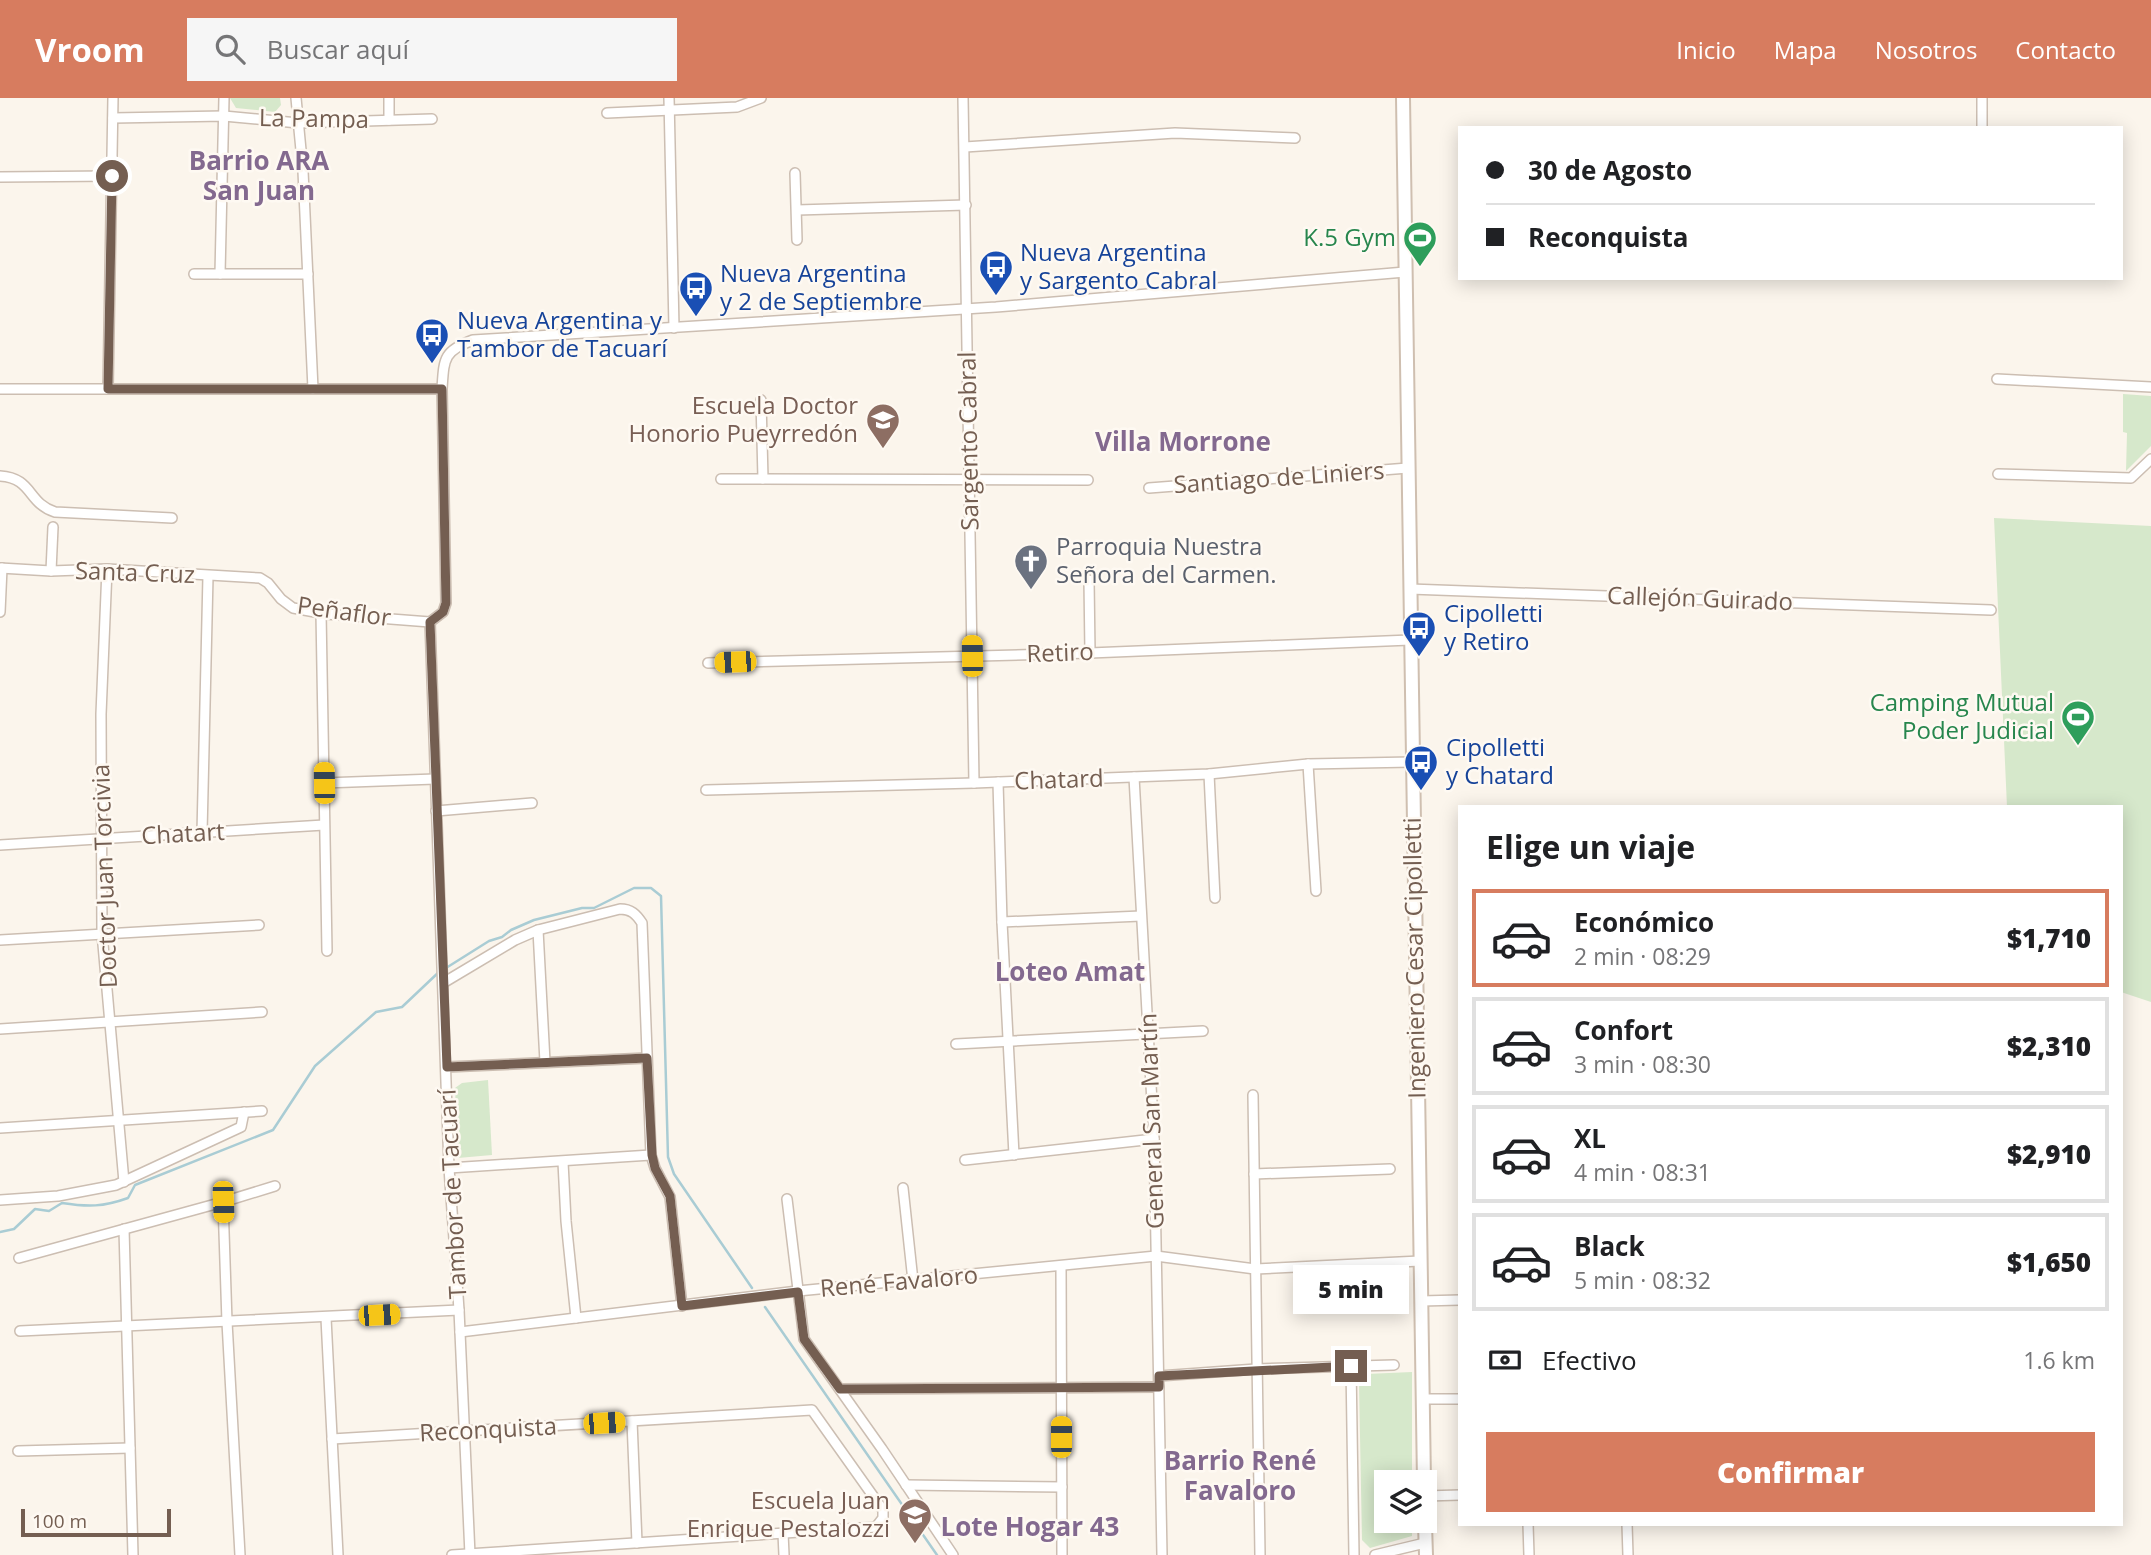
<!DOCTYPE html>
<html lang="es">
<meta charset="utf-8">
<style>
body{margin:0;font-family:"Open Sans",sans-serif;background:#f6f6f6;color:#202124;height:100vh;display:flex;flex-direction:column;font-size:26px;white-space:nowrap}
*{box-sizing:border-box;margin:0}
p{font-size:23px;color:#757577}
.icon{flex:none;width:38px;height:38px;fill:none;stroke:currentColor;stroke-width:2;stroke-linecap:round;stroke-linejoin:round}
.map{position:relative;flex:1;overflow:hidden}
.sheet{position:absolute;left:1458px;top:707px;width:665px;height:721px;display:flex;flex-direction:column;background:#fff;border-radius:0px;box-shadow:0 4px 18px #0003}
.sheet>*{flex:none}
.guide{position:absolute;left:1458px;top:28px;width:665px;height:154px;border-radius:0px;box-shadow:0 4px 18px #0003;display:grid;align-content:center;height:154px;padding:0 28px;background:#fff}
.buttons{position:absolute;left:1374px;top:1372px;display:grid;gap:14px}
.buttons a{display:grid;place-items:center;width:63px;height:63px;border-radius:0px;background:#fff;box-shadow:0 4px 18px #0003;font-size:35px}
.scale{position:absolute;left:21px;bottom:18px;width:150px;box-sizing:border-box;padding-left:7px;border:4px solid #745e51;border-top:0;font-size:19px;line-height:24px;white-space:nowrap;color:#745e51;-webkit-text-stroke:5px #fef9f2;paint-order:stroke}
.end{position:absolute;width:32px;height:32px;margin:-16px;border:9px solid #745e51;background:#fff;box-shadow:0 0 0 4px #fff}
.from{border-radius:50%}
.bubble{position:absolute;height:49px;border-radius:0px;background:#fff;box-shadow:0 4px 18px #0003;font-size:23px;font-weight:800;line-height:49px;text-align:center}
.car{position:absolute;width:21px;height:42px;margin:-21px -10px;border-radius:9px;box-shadow:0 0 5px 2px #0007;background:linear-gradient(#f5c518 24%,#345 0 40%,#f5c518 0 76%,#345 0 86%,#f5c518 0)}
.guide b{display:flex;align-items:center;gap:24px;height:66px;font-size:26px}
.guide b+b{border-top:2px solid #e0e0e0}
.guide i{width:18px;height:18px;background:#202124}
ul{padding:0;list-style:none}
li{display:flex;align-items:center;gap:21px;height:98px;margin:0 14px 10px;padding:0 14px;border:4px solid #e0e0e0;border-radius:0px}
li div{flex:1}
li b{display:block;font-size:26px}
li em{font-style:normal;font-weight:800}
li.selected{border-color:#d77c5f}
li>.icon{width:63px;height:63px;stroke-width:1.5}
h2{padding:0 28px;font-size:32px;line-height:84px}
.pay{display:flex;align-items:center;gap:18px;height:77px;padding:0 28px;font-size:26px}
.pay p{margin-inline-start:auto}
.primary-button{display:flex;gap:14px;margin-top:auto;padding:14px 28px}
.primary-button a{flex:1;height:80px;border-radius:0px;background:#d77c5f;color:#fff;font-size:28px;font-weight:800;line-height:80px;text-align:center}
header{display:flex;align-items:center;gap:42px;box-sizing:border-box;height:98px;padding:0 35px;background:#d77c5f;color:#fff}
header strong{font-size:33px}
nav{display:flex;gap:38px;margin-inline-start:auto;font-size:24px}
.search{width:490px;height:63px;background:#f6f6f6;display:flex;align-items:center;gap:18px;box-sizing:border-box;padding:0 24px;border-radius:0px;color:#757577;font-size:26px}
.map>svg:first-child{display:block}
.green{fill:#d6e8cb}
.lines{fill:none;stroke-linecap:round;stroke-linejoin:round}
.stream{stroke:#a9ccd4;stroke-width:2.5}
.street-casing{stroke:#ccbeb2;stroke-width:12}
.secondary-casing{stroke:#cfbfb0;stroke-width:16}
.street{stroke:#fff;stroke-width:9}
.secondary{stroke:#fff;stroke-width:12}
.route{stroke:#745e51;stroke-width:9}
.labels{text-anchor:middle;stroke-width:5;stroke-linejoin:round;paint-order:stroke}
.street-label{font-size:24px;fill:#745e51;stroke:#fef9f2}
.leisure-label{font-size:24px;fill:#27864d;stroke:#fef9f2;text-anchor:end}
.transit-label{font-size:24px;fill:#164399;stroke:#fef9f2;text-anchor:start}
.education-label{font-size:24px;fill:#785e54;stroke:#fef9f2;text-anchor:end}
.worship-label{font-size:24px;fill:#5b616d;stroke:#fef9f2;text-anchor:start}
.neighbourhood-label{font-size:26px;font-weight:bold;fill:#83698f;stroke:#fef9f2}
</style>
<header>
<strong>Vroom</strong>
<div class="search"><svg class="icon" aria-label="search" viewBox="0 0 24 24"><circle cx="10" cy="10" r="6"/><path d="M15 15l6 6"/></svg>Buscar aquí</div>
<nav><a>Inicio</a><a>Mapa</a><a>Nosotros</a><a>Contacto</a></nav>
</header>
<div class="map">
<svg width="2151" height="1457" viewBox="0 0 2151 1457">
<rect width="100%" height="100%" fill="#fbf5ec"/>
<g class="green">
<path d="M230,0H280L281,7L275,14L236,10Z"/>
<path d="M2123,296L2151,298V348L2126,373L2127,335L2123,334Z"/>
<path d="M1994,420L2151,428V904L2121,894V709H2007Z"/>
<path d="M488,982L492,1057L458,1060L455,990L462,985Z"/>
<path d="M1412,1274V1384H1386V1423H1412V1438L1370,1450L1362,1442L1359,1285L1366,1276Z"/>
</g>
<g class="lines">
<g class="stream">
<path d="M446,870L489,843L502,839L511,832L534,822L582,810H594L634,790H651L661,798L668,1059L674,1076L752,1190"/>
<path d="M0,1134L14,1131L35,1111L49,1113L62,1105C88,1109 103,1109 128,1100L135,1087L273,1032L315,968L376,914L402,909L440,873"/>
<path d="M765,1209L937,1457"/>
</g>
<g class="street-casing">
<g id="street">
<path d="M296,0L303,73L313,291"/>
<path d="M389,0V22"/>
<path d="M669,0L674,230"/>
<path d="M963,0L974,685"/>
<path d="M1982,0V30"/>
<path d="M607,15L737,9L761,0"/>
<path d="M113,20L224,18L298,25L432,21"/>
<path d="M965,49L1175,35L1295,40"/>
<path d="M795,75L797,142"/>
<path d="M0,79L112,78"/>
<path d="M797,112L966,107"/>
<path d="M194,176H308"/>
<path d="M220,176L224,0"/>
<path d="M1997,281L2151,289"/>
<path d="M0,291H442C444,261 443,253 473,242L996,209L1405,174"/>
<path d="M108,291L113,0"/>
<path d="M761,302L763,381"/>
<path d="M1998,376L2131,380L2151,361"/>
<path d="M0,378C33,380 27,405 55,414L172,420"/>
<path d="M721,381L1088,382"/>
<path d="M1149,390L1408,370"/>
<path d="M0,470L51,473L107,471L260,480L268,485L281,501L293,510L326,516L430,524"/>
<path d="M107,471L101,616L102,835L124,1084"/>
<path d="M51,473L53,429"/>
<path d="M1089,482L1090,555"/>
<path d="M1410,491L1991,512"/>
<path d="M0,514L2,470"/>
<path d="M321,515L327,853"/>
<path d="M430,524L449,1070L459,1212L470,1457"/>
<path d="M430,524L443,514L446,505L442,291"/>
<path d="M708,565L1090,555L1410,542"/>
<path d="M1308,666L1316,793"/>
<path d="M1209,676L1215,800"/>
<path d="M1134,679L1154,1041L1162,1457"/>
<path d="M998,684L1002,824L1014,1057"/>
<path d="M324,685L435,681"/>
<path d="M706,692L974,685L1209,676L1308,666L1412,664"/>
<path d="M436,713L532,705"/>
<path d="M202,735L208,478"/>
<path d="M0,747L324,727"/>
<path d="M1002,824L1141,818"/>
<path d="M538,832L545,964"/>
<path d="M0,842L259,827"/>
<path d="M443,885L515,842L538,832L620,811C631,811 636,816 642,825L651,1057L655,1070L670,1099L682,1208"/>
<path d="M0,931L262,914"/>
<path d="M956,946L1203,933"/>
<path d="M447,969L647,960"/>
<path d="M1253,997L1260,1457"/>
<path d="M0,1030L262,1013"/>
<path d="M965,1062L1154,1041"/>
<path d="M563,1064L566,1123L576,1220"/>
<path d="M449,1070L651,1057"/>
<path d="M1254,1076L1390,1071"/>
<path d="M903,1090L913,1183"/>
<path d="M787,1101L804,1241L882,1351L953,1457"/>
<path d="M0,1102L58,1098L116,1087L241,1029L244,1014"/>
<path d="M223,1104L227,1224L240,1457"/>
<path d="M124,1131L133,1457"/>
<path d="M19,1160L223,1104L275,1088"/>
<path d="M1061,1168L1062,1457"/>
<path d="M1421,1203L1460,1202"/>
<path d="M326,1220L338,1457"/>
<path d="M20,1233L459,1212"/>
<path d="M460,1234L798,1193L1156,1158L1255,1171L1420,1163"/>
<path d="M1351,1268L1354,1457"/>
<path d="M1159,1278L1256,1271L1394,1267"/>
<path d="M840,1291L1159,1289"/>
<path d="M1423,1301H1460"/>
<path d="M632,1323L637,1445"/>
<path d="M332,1341L812,1312L883,1412V1420L876,1429L452,1457"/>
<path d="M18,1353L130,1350"/>
<path d="M906,1387L1062,1389"/>
<path d="M1425,1398L1460,1397"/>
<path d="M1528,1426L1529,1457"/>
<path d="M1627,1426L1628,1457"/>
<path d="M783,1435L784,1457"/>
<path d="M1375,1457L1425,1445"/>
</g>
</g>
<g class="secondary-casing">
<g id="secondary">
<path d="M1403,0L1424,1384"/>
<path d="M1424,1396L1426,1457"/>
</g>
</g>
<use href="#street" class="street"/>
<use href="#secondary" class="secondary"/>
</g>
<g class="lines">
<path class="route" d="M112,78L108,291H442L446,505L443,514L430,524L447,969L647,960L652,1057L655,1070L670,1098L682,1208L798,1194L804,1241L840,1291L1159,1289V1278L1351,1268"/>
</g>
<defs>
<g id="stadium-pin" transform="scale(1.75)"><path d="M0 17L-7.5 6A9.5 9.5 0 1 1 7.5 6Z" fill="#2e9e5b" stroke="#fef9f2"/><path d="M0-5a6.5 5 0 1 0 0 10a6.5 5 0 1 0 0-10ZM-3.5-1.8h7v3.6h-7Z" fill="#fff"/></g>
<g id="bus-pin" transform="scale(1.75)"><path d="M0 17L-7.5 6A9.5 9.5 0 1 1 7.5 6Z" fill="#1a4fb4" stroke="#fef9f2"/><path d="M-5-6H5V4H4V6H2V4H-2V6H-4V4H-5ZM-3.5-4V0h7V-4ZM-3.5 1.2v1.5H-2V1.2ZM2 1.2v1.5H3.5V1.2Z" fill="#fff"/></g>
<g id="school-pin" transform="scale(1.75)"><path d="M0 17L-7.5 6A9.5 9.5 0 1 1 7.5 6Z" fill="#8d6e63" stroke="#fef9f2"/><path d="M0-5L7-2L0 1L-7-2ZM-4 1L0 2.5L4 1V4Q0 6-4 4Z" fill="#fff"/></g>
<g id="church-pin" transform="scale(1.75)"><path d="M0 17L-7.5 6A9.5 9.5 0 1 1 7.5 6Z" fill="#6b7280" stroke="#fef9f2"/><path d="M-1.2-6h2.4v3.5h3.3v2.4h-3.3V6h-2.4V-.1h-3.3v-2.4h3.3Z" fill="#fff"/></g>
</defs>
<g fill-rule="evenodd">
<use href="#stadium-pin" x="1420" y="140"/>
<use href="#bus-pin" x="996" y="169"/>
<use href="#bus-pin" x="696" y="190"/>
<use href="#bus-pin" x="432" y="237"/>
<use href="#school-pin" x="883" y="322"/>
<use href="#church-pin" x="1031" y="463"/>
<use href="#bus-pin" x="1419" y="530"/>
<use href="#stadium-pin" x="2078" y="619"/>
<use href="#bus-pin" x="1421" y="664"/>
<use href="#school-pin" x="915" y="1417"/>
</g>
<g class="labels">
<g class="street-label">
<text transform="translate(314 21) rotate(1)" y="8">La Pampa</text>
<text transform="translate(969 343) rotate(-91)" y="8">Sargento Cabral</text>
<text transform="translate(1279 380) rotate(-4)" y="8">Santiago de Liniers</text>
<text transform="translate(135 475) rotate(2)" y="8">Santa Cruz</text>
<text transform="translate(1700 501) rotate(2)" y="8">Callejón Guirado</text>
<text transform="translate(344 514) rotate(8)" y="8">Peñaflor</text>
<text transform="translate(1060 555) rotate(-2)" y="8">Retiro</text>
<text transform="translate(1059 682) rotate(-2)" y="8">Chatard</text>
<text transform="translate(183 736) rotate(-3)" y="8">Chatart</text>
<text transform="translate(105 778) rotate(-92)" y="8">Doctor Juan Torcivia</text>
<text transform="translate(1415 860) rotate(-91)" y="8">Ingeniero Cesar Cipolletti</text>
<text transform="translate(1152 1023) rotate(-92)" y="8">General San Martín</text>
<text transform="translate(453 1096) rotate(-93)" y="8">Tambor de Tacuarí</text>
<text transform="translate(899 1184) rotate(-5)" y="8">René Favaloro</text>
<text transform="translate(488 1332) rotate(-3)" y="8">Reconquista</text>
</g>
<g class="leisure-label">
<text x="1396" y="148">K.5 Gym</text>
<text x="2054" y="613">Camping Mutual<tspan x="2054" dy="28">Poder Judicial</tspan></text>
</g>
<g class="transit-label">
<text x="1020" y="163">Nueva Argentina<tspan x="1020" dy="28">y Sargento Cabral</tspan></text>
<text x="720" y="184">Nueva Argentina<tspan x="720" dy="28">y 2 de Septiembre</tspan></text>
<text x="457" y="231">Nueva Argentina y<tspan x="457" dy="28">Tambor de Tacuarí</tspan></text>
<text x="1444" y="524">Cipolletti<tspan x="1444" dy="28">y Retiro</tspan></text>
<text x="1446" y="658">Cipolletti<tspan x="1446" dy="28">y Chatard</tspan></text>
</g>
<g class="education-label">
<text x="858" y="316">Escuela Doctor<tspan x="858" dy="28">Honorio Pueyrredón</tspan></text>
<text x="890" y="1411">Escuela Juan<tspan x="890" dy="28">Enrique Pestalozzi</tspan></text>
</g>
<g class="worship-label">
<text x="1056" y="457">Parroquia Nuestra<tspan x="1056" dy="28">Señora del Carmen.</tspan></text>
</g>
<g class="neighbourhood-label">
<text x="259" y="72">Barrio ARA<tspan x="259" dy="30">San Juan</tspan></text>
<text x="1183" y="353">Villa Morrone</text>
<text x="1070" y="883">Loteo Amat</text>
<text x="1240" y="1372">Barrio René<tspan x="1240" dy="30">Favaloro</tspan></text>
<text x="1030" y="1438">Lote Hogar 43</text>
</g>
</g>
</svg>
<div class="buttons">
<a><svg class="icon" aria-label="layers" viewBox="0 0 24 24"><path d="M12 4l9 5-9 5-9-5zM3 14l9 5 9-5"/></svg></a>
</div>
<div class="scale">100 m</div>
<i class="end from" style="left:112px;top:78px"></i>
<i class="end" style="left:1351px;top:1268px"></i>
<div class="bubble" style="left:1293px;top:1167px;width:116px">5 min</div>
<i class="car" style="left:972px;top:558px;rotate:359deg"></i>
<i class="car" style="left:735px;top:564px;rotate:268deg"></i>
<i class="car" style="left:324px;top:685px;rotate:359deg"></i>
<i class="car" style="left:223px;top:1104px;rotate:178deg"></i>
<i class="car" style="left:379px;top:1217px;rotate:87deg"></i>
<i class="car" style="left:604px;top:1325px;rotate:86deg"></i>
<i class="car" style="left:1061px;top:1339px;rotate:0deg"></i>
<div class="guide">
<b><i class="from"></i>30 de Agosto</b>
<b><i></i>Reconquista</b>
</div>
<section class="sheet">
<h2>Elige un viaje</h2>
<ul>
<li class="selected"><svg class="icon" aria-label="car" viewBox="0 0 24 24"><path d="M5 17H2v-5l4-1 3-4h7l3 4 3 1v5h-3M9 17h6M6 11h13"/><circle cx="7" cy="17" r="2"/><circle cx="17" cy="17" r="2"/></svg><div><b>Económico</b><p>2 min · 08:29</p></div><em>$1,710</em></li>
<li><svg class="icon" aria-label="car" viewBox="0 0 24 24"><path d="M5 17H2v-5l4-1 3-4h7l3 4 3 1v5h-3M9 17h6M6 11h13"/><circle cx="7" cy="17" r="2"/><circle cx="17" cy="17" r="2"/></svg><div><b>Confort</b><p>3 min · 08:30</p></div><em>$2,310</em></li>
<li><svg class="icon" aria-label="car" viewBox="0 0 24 24"><path d="M5 17H2v-5l4-1 3-4h7l3 4 3 1v5h-3M9 17h6M6 11h13"/><circle cx="7" cy="17" r="2"/><circle cx="17" cy="17" r="2"/></svg><div><b>XL</b><p>4 min · 08:31</p></div><em>$2,910</em></li>
<li><svg class="icon" aria-label="car" viewBox="0 0 24 24"><path d="M5 17H2v-5l4-1 3-4h7l3 4 3 1v5h-3M9 17h6M6 11h13"/><circle cx="7" cy="17" r="2"/><circle cx="17" cy="17" r="2"/></svg><div><b>Black</b><p>5 min · 08:32</p></div><em>$1,650</em></li>
</ul>
<div class="pay"><svg class="icon" aria-label="cash" viewBox="0 0 24 24"><path d="M3 7h18v10H3z"/><circle cx="12" cy="12" r="2"/></svg>Efectivo<p>1.6 km</p></div>
<div class="primary-button"><a>Confirmar</a></div>
</section>
</div>
